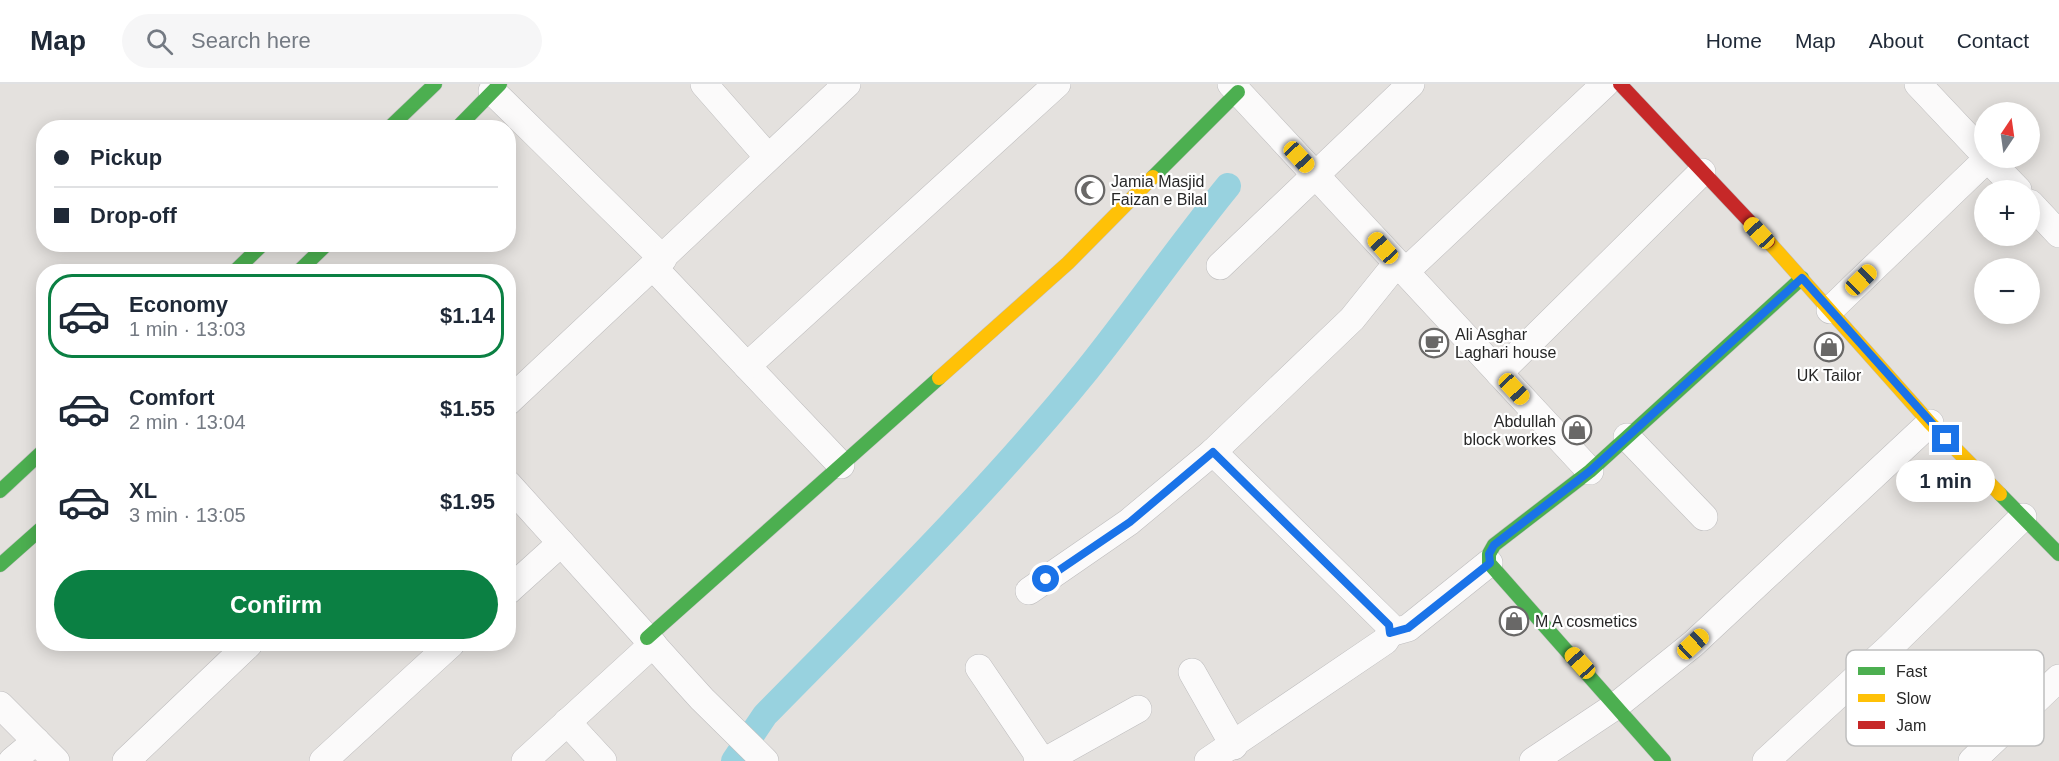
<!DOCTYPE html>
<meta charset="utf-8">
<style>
body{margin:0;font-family:Arial,sans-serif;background:#f6f6f7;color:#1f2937;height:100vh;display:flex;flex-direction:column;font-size:22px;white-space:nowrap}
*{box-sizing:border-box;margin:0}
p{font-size:20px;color:#747a83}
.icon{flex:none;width:33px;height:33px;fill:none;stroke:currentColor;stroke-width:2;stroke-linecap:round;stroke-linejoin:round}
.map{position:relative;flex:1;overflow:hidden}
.sheet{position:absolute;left:36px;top:180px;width:480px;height:387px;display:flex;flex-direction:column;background:#fff;border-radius:24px;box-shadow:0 3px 15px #0003}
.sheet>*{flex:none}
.guide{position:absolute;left:36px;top:36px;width:480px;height:132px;border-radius:24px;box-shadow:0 3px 15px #0003;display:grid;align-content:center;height:132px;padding:0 18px;background:#fff}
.needle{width:39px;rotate:13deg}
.fabs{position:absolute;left:1974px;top:18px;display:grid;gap:12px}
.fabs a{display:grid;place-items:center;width:66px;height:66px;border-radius:50%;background:#fff;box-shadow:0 3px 15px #0003;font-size:30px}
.end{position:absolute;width:27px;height:27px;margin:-14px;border:8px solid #1a73e8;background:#fff;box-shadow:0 0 0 3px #fff}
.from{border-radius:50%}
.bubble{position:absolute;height:42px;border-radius:21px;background:#fff;box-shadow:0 3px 15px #0003;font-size:20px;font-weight:600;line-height:42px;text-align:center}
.car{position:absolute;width:18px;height:36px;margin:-18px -9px;border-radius:8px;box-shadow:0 0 4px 2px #0007;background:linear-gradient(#f5c518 24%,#345 0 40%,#f5c518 0 76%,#345 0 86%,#f5c518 0)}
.guide b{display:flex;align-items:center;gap:21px;height:57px;font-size:22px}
.guide b+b{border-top:2px solid #e0e1e3}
.guide i{width:15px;height:15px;background:#1f2937}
ul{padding:10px 0 0;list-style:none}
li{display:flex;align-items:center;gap:18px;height:84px;margin:0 12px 9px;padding:0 6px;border:3px solid transparent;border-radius:24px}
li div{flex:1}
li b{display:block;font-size:22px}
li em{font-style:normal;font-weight:600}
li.active{border-color:#0b8043}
li>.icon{width:54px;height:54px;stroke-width:1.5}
.action{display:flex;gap:12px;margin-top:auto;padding:12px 18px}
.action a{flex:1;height:69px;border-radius:36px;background:#0b8043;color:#fff;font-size:24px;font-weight:600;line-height:69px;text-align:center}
header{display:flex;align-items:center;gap:36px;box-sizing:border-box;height:84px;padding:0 30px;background:#fff;border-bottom:2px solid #e0e1e3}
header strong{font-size:28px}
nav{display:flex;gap:33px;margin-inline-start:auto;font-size:21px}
.search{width:420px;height:54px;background:#f6f6f7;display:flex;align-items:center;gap:15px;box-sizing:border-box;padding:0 21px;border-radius:33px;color:#747a83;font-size:22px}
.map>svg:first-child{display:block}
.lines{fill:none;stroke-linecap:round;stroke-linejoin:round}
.canal{stroke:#98d2df;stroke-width:26}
.street-casing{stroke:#bebdbe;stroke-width:28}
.fast-casing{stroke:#bebdbe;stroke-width:15}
.slow-casing{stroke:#bebdbe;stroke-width:15}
.jam-casing{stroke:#bebdbe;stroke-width:15}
.street{stroke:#fbfafa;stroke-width:27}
.fast{stroke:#4caf50;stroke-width:14}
.slow{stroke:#ffc107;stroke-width:14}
.jam{stroke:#c62828;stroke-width:14}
.route{stroke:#1a73e8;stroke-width:8}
.labels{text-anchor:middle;stroke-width:4.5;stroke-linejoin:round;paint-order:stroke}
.poi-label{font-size:16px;fill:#272727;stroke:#fff;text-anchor:start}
.key{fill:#fff;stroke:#bebebe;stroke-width:1.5}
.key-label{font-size:16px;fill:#272727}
</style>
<header>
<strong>Map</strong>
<div class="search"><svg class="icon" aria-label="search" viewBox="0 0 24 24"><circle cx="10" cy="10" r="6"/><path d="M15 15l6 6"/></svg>Search here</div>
<nav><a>Home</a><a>Map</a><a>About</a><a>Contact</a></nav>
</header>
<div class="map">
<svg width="2059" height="677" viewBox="0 0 2059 677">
<rect width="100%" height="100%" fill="#e4e1de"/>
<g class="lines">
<path class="canal" d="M734,677L765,631C875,519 988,408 1087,286C1135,226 1179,162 1228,102"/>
<g class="street-casing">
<g id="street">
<path d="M704,0L768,73"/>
<path d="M1231,0L1590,387"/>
<path d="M1918,0L1984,70"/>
<path d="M492,7L663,175"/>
<path d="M1987,74L2018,106"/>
<path d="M2030,119L2059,150"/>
<path d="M1220,182L1411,0"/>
<path d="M654,184L841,381"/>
<path d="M1405,188L1605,0"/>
<path d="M1830,226L1988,74"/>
<path d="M747,282L1057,0"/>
<path d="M1499,289L1702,88"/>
<path d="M508,318L847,0"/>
<path d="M1627,353L1704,433"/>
<path d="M508,400L702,615L765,677"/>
<path d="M508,507L561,459"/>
<path d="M1029,507L1129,438L1213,368L1352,235L1397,179"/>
<path d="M1390,549L1408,544L1489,479"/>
<path d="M979,584L1036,668L1038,677"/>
<path d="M1192,588L1234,662"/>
<path d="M0,621L56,677"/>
<path d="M567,638L603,677"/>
<path d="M12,677L36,657"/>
<path d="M126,677L249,560"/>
<path d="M323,677L451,560"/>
<path d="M525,677L653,560"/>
<path d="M1045,677L1138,625"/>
<path d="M1208,677L1385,557L1390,549L1389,541L1213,368"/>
<path d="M1533,677L1617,621L1693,560L1930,339"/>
<path d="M1766,677L1891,562L2023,433"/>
<path d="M1972,677L2059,594"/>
</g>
</g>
<g class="fast-casing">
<g id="fast">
<path d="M389,44L435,0"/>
<path d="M457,44L500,0"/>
<path d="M1153,93L1238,8"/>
<path d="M234,188L263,160"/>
<path d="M298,188L327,160"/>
<path d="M0,407L44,366"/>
<path d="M2000,410L2059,470"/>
<path d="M0,481L44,442"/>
<path d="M647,554L939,294"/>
<path d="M1664,677L1489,479V470L1494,461L1590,387L1802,194"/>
</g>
</g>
<g class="slow-casing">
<g id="slow">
<path d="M1768,157L1930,339L2000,410"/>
<path d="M939,294L1068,179L1153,93"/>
</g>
</g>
<g class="jam-casing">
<path id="jam" d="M1620,0L1768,157"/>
</g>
<use href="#street" class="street"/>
<use href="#fast" class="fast"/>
<use href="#slow" class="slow"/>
<use href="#jam" class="jam"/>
</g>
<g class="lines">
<path class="route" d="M1046,495L1130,438L1213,368L1389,541L1390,549L1408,544L1490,479L1489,470L1494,461L1590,387L1802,194L1946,355"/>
</g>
<defs>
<g id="mosque-ring" transform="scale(1.5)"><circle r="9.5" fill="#fff" stroke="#696867" stroke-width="1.5"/><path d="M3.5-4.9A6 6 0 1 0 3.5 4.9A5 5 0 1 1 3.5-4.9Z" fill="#696867"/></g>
<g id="cafe-ring" transform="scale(1.5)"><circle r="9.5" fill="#fff" stroke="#696867" stroke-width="1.5"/><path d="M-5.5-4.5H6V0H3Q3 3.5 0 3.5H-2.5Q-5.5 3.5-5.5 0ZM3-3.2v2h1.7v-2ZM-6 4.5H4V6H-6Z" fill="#696867"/></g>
<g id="shop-ring" transform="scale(1.5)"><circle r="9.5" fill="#fff" stroke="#696867" stroke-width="1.5"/><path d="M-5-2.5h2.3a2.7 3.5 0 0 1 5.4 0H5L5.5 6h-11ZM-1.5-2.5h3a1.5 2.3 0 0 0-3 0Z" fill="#696867"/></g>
</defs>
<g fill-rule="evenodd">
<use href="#mosque-ring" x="1090" y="106"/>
<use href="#cafe-ring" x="1434" y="259"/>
<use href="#shop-ring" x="1829" y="263"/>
<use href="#shop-ring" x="1577" y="346"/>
<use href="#shop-ring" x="1514" y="537"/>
</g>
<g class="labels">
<g class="poi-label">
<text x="1111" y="103">Jamia Masjid<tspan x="1111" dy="18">Faizan e Bilal</tspan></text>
<text x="1455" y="256">Ali Asghar<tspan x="1455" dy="18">Laghari house</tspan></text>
<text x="1829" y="297" text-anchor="middle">UK Tailor</text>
<text x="1556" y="343" text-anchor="end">Abdullah<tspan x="1556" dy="18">block workes</tspan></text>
<text x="1535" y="543">M A cosmetics</text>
</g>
</g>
<rect x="1846" y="566" width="198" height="96" rx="9" class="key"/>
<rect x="1858" y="583" width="27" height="8" fill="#4caf50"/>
<rect x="1858" y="610" width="27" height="8" fill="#ffc107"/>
<rect x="1858" y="637" width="27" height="8" fill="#c62828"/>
<g class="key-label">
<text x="1896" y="593">Fast</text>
<text x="1896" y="620">Slow</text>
<text x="1896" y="647">Jam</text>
</g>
</svg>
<div class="fabs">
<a><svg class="needle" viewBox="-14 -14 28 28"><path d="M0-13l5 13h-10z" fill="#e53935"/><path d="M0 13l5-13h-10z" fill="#747a83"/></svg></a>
<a>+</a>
<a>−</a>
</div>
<i class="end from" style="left:1046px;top:495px"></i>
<i class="end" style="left:1946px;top:355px"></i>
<div class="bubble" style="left:1896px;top:376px;width:99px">1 min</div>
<i class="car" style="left:1299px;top:73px;rotate:137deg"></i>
<i class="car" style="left:1759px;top:149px;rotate:317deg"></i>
<i class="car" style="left:1383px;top:164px;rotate:318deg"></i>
<i class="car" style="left:1861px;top:196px;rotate:46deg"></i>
<i class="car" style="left:1514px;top:305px;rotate:137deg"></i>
<i class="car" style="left:1693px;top:560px;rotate:47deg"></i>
<i class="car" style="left:1580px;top:579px;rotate:318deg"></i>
<div class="guide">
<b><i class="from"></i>Pickup</b>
<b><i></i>Drop-off</b>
</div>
<section class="sheet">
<ul>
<li class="active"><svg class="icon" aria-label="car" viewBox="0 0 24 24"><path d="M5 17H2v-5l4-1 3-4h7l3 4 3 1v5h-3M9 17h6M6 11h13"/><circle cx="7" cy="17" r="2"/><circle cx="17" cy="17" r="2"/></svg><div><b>Economy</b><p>1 min · 13:03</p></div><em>$1.14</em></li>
<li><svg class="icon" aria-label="car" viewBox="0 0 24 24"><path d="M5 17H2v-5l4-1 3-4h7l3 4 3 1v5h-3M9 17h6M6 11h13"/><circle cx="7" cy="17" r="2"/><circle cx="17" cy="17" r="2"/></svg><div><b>Comfort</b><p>2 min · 13:04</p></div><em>$1.55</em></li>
<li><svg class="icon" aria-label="car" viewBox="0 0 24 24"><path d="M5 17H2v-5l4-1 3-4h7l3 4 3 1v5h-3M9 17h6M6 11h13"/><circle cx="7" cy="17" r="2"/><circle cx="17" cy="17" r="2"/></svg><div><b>XL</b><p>3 min · 13:05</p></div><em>$1.95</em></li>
</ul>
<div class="action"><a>Confirm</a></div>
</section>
</div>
